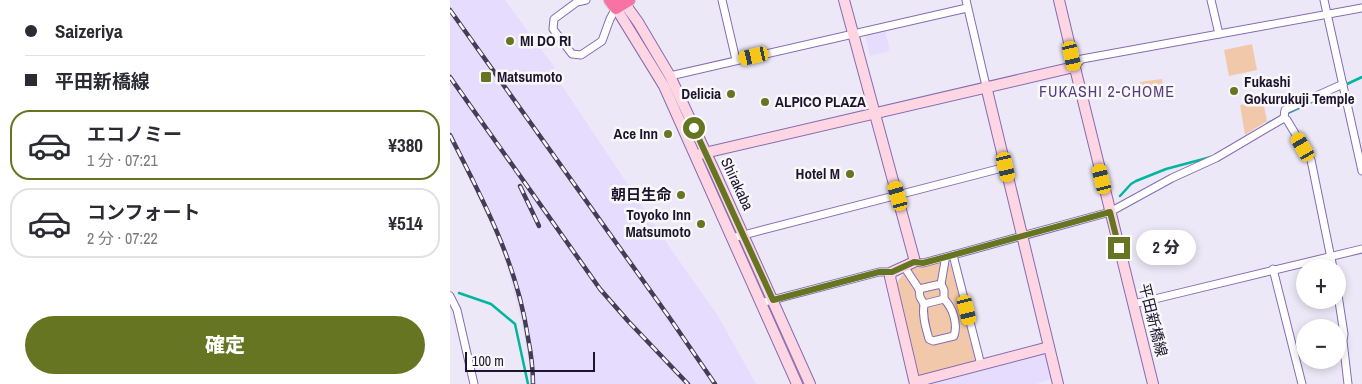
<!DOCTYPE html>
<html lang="ja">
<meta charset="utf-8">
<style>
body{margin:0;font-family:"Archivo Narrow","Noto Sans JP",sans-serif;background:#f7f7f7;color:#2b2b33;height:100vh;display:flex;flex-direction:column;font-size:19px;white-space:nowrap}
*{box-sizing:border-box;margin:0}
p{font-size:16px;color:#7c7c81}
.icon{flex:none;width:28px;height:28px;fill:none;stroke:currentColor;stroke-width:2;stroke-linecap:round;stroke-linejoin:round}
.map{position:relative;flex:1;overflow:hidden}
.drawer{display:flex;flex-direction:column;background:#fff;width:450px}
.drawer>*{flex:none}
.guide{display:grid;align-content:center;height:110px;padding:0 25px;background:#fff}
.tools{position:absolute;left:846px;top:259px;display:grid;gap:10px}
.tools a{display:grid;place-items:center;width:50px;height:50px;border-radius:50%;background:#fff;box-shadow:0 2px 8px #0003;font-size:25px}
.scale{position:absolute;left:15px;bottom:12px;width:130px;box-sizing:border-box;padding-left:5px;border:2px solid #1e1430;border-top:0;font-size:14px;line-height:18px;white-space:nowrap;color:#1e1430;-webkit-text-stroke:4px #f8f8f8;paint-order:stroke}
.end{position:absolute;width:22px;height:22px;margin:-11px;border:6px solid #657522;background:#fff;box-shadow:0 0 0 2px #fff}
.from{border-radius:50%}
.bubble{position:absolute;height:35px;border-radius:18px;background:#fff;box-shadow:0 2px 8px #0003;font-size:16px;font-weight:800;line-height:35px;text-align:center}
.car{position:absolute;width:15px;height:30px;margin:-15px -8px;border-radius:6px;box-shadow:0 0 4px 1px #0007;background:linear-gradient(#f5c518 24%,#345 0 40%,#f5c518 0 76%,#345 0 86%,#f5c518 0)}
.guide b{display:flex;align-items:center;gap:18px;height:48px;font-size:19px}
.guide b+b{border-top:1px solid #e1e1e2}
.guide i{width:12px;height:12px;background:#2b2b33}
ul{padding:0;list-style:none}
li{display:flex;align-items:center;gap:15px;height:70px;margin:0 10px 8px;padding:0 15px;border:2px solid #e1e1e2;border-radius:20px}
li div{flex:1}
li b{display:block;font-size:19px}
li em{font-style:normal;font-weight:800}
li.active{border-color:#657522}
li>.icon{width:45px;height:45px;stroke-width:1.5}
.action{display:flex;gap:10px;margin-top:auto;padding:10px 25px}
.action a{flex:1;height:58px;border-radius:30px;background:#657522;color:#fff;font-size:20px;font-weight:800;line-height:58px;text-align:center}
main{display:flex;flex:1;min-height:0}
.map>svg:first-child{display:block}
.built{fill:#e6dcfe}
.green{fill:#f1c9aa}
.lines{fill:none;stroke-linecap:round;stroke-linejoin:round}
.stream{stroke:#00b69f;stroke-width:2.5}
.street-casing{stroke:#856cb2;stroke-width:9}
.secondary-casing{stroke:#856cb2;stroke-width:12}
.highway-casing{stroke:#c9c7cd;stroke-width:14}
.street{stroke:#fff;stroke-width:7}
.secondary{stroke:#fdd5e3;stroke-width:10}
.highway{stroke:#f872a3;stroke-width:12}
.rail-casing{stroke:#453c56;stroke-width:4.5}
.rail{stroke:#f8f8f8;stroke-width:2.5;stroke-dasharray:8;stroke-linecap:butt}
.route{stroke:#657522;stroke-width:6}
.poi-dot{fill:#657522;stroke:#f8f8f8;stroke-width:2}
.labels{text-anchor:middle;stroke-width:5;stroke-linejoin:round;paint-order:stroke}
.poi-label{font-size:15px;font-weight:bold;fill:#1e1430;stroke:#f8f8f8;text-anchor:end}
.street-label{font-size:15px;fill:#1e1430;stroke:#f8f8f8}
.neighbourhood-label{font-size:16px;letter-spacing:1px;fill:#573e80;stroke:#f8f8f8}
</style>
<main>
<section class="drawer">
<div class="guide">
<b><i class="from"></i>Saizeriya</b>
<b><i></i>平田新橋線</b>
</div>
<ul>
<li class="active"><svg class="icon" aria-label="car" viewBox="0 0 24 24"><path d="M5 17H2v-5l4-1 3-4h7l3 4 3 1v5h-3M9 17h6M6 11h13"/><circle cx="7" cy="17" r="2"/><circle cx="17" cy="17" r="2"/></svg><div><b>エコノミー</b><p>1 分 · 07:21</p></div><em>¥380</em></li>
<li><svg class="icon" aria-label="car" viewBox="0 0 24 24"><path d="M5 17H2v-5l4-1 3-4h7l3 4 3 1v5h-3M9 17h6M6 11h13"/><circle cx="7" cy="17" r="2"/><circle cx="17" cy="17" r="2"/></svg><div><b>コンフォート</b><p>2 分 · 07:22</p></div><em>¥514</em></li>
</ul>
<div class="action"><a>確定</a></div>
</section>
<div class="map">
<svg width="912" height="384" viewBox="0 0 912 384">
<rect width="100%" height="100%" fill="#ece8f7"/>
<g class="built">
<path d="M0,0H55L105,68L102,71L216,242L268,316L306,384H80V369L76,343L69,312L57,267L47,236L34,206L0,141Z"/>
<path d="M435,30L440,51L420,56L415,34Z"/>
<path d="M593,353L596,357L602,379L586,384H475Z"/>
</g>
<g class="green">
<path d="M802,44L807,70L779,76L774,50Z"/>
<path d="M712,79L714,92L698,95L697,87L690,88V82Z"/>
<path d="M813,101L817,121L795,135L790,105Z"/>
<path d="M496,261L501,265L525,359L521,363L473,376L467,373L446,288C449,266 479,265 496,261Z"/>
</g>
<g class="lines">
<g class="stream">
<path d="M895,85L912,77"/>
<path d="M817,124C833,114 850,108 866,100"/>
<path d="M670,196L681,184L686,181L716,169L761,157"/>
<path d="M9,293L41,304L65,324L78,384"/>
</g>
<g class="street-casing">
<g id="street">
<path d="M136,0L127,2L104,19L103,29L122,54L131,55L152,41L160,19L166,8"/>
<path d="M272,0L286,60"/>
<path d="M516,0L536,86"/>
<path d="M761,0L769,34"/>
<path d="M874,0L912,171"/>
<path d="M624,67L632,59L912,8"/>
<path d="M220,76L517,8"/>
<path d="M834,118L837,120L861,160L883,268"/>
<path d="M834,118L835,110L893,84"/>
<path d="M282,238L556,167"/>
<path d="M503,255L531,365"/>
<path d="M464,262L473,263L503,255L660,212L722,178L766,158L834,118"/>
<path d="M823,269L852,384"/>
<path d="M457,271L469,289L491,284L495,261"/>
<path d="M469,289L470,297L474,304L494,299V290L491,284"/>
<path d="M888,295L894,334L893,341L898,384"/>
<path d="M0,296L7,310L24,384"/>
<path d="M311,303L429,272H442"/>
<path d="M474,304C472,316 476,328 479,339L483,341L504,336C508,324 503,308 494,299"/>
<path d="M684,304L912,249"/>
</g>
</g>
<g class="secondary-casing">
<g id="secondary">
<path d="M172,0L188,22L220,76L264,170L360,384"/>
<path d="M394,0L464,258V262L442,272L440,277L465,384"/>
<path d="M609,0L627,76L703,384"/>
<path d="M166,8L214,86L347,384"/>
<path d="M536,86L608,384"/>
<path d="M250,154L624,67"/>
<path d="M465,382L599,347"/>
</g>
</g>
<g class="highway-casing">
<path id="highway" d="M160,0L166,8L179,0"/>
</g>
<use href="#street" class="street"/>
<use href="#secondary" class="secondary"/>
<use href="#highway" class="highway"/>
<g class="rail-casing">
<g id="rail">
<path d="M0,10L219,317L265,384"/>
<path d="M0,77L150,289L178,321L238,384"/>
<path d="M0,135C34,202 67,263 78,338C81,353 83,369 83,384"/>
<path d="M70,186L89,226"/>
</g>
</g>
<use href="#rail" class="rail"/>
</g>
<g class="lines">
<path class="route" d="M244,128L323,300L429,272H442L464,262L473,263L503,255L660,212L669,248"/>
</g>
<g class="poi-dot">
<circle cx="60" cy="41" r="5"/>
<rect x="30" y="71" width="12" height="12" rx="2.5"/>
<circle cx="784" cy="91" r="5"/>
<circle cx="281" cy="94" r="5"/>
<circle cx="315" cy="102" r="5"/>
<circle cx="218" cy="134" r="5"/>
<circle cx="400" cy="174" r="5"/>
<circle cx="231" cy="195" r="5"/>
<circle cx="251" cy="224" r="5"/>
</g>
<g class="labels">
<g class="poi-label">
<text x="70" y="46" text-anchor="start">MI DO RI</text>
<text x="47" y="82" text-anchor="start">Matsumoto</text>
<text x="794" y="87" text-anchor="start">Fukashi<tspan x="794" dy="17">Gokurukuji Temple</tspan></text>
<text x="271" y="99">Delicia</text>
<text x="325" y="107" text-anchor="start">ALPICO PLAZA</text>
<text x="208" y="139">Ace Inn</text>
<text x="390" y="179">Hotel M</text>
<text x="221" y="200">朝日生命</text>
<text x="241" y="220">Toyoko Inn<tspan x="241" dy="17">Matsumoto</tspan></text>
</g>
<g class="street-label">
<text transform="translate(287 184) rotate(65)" y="5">Shirakaba</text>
<text transform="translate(703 320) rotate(76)" y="5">平田新橋線</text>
</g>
<g class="neighbourhood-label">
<text x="657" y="97">FUKASHI 2-CHOME</text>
</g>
</g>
</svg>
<div class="tools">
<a>+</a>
<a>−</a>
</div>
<div class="scale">100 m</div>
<i class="end from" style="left:244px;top:128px"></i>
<i class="end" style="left:669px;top:248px"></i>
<div class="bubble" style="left:686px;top:230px;width:60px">2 分</div>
<i class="car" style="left:304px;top:56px;rotate:257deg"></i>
<i class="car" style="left:622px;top:56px;rotate:167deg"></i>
<i class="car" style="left:853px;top:147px;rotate:330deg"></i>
<i class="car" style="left:556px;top:167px;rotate:167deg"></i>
<i class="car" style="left:652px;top:179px;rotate:346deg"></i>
<i class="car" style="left:448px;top:196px;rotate:344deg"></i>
<i class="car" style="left:517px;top:310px;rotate:166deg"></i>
</div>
</main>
